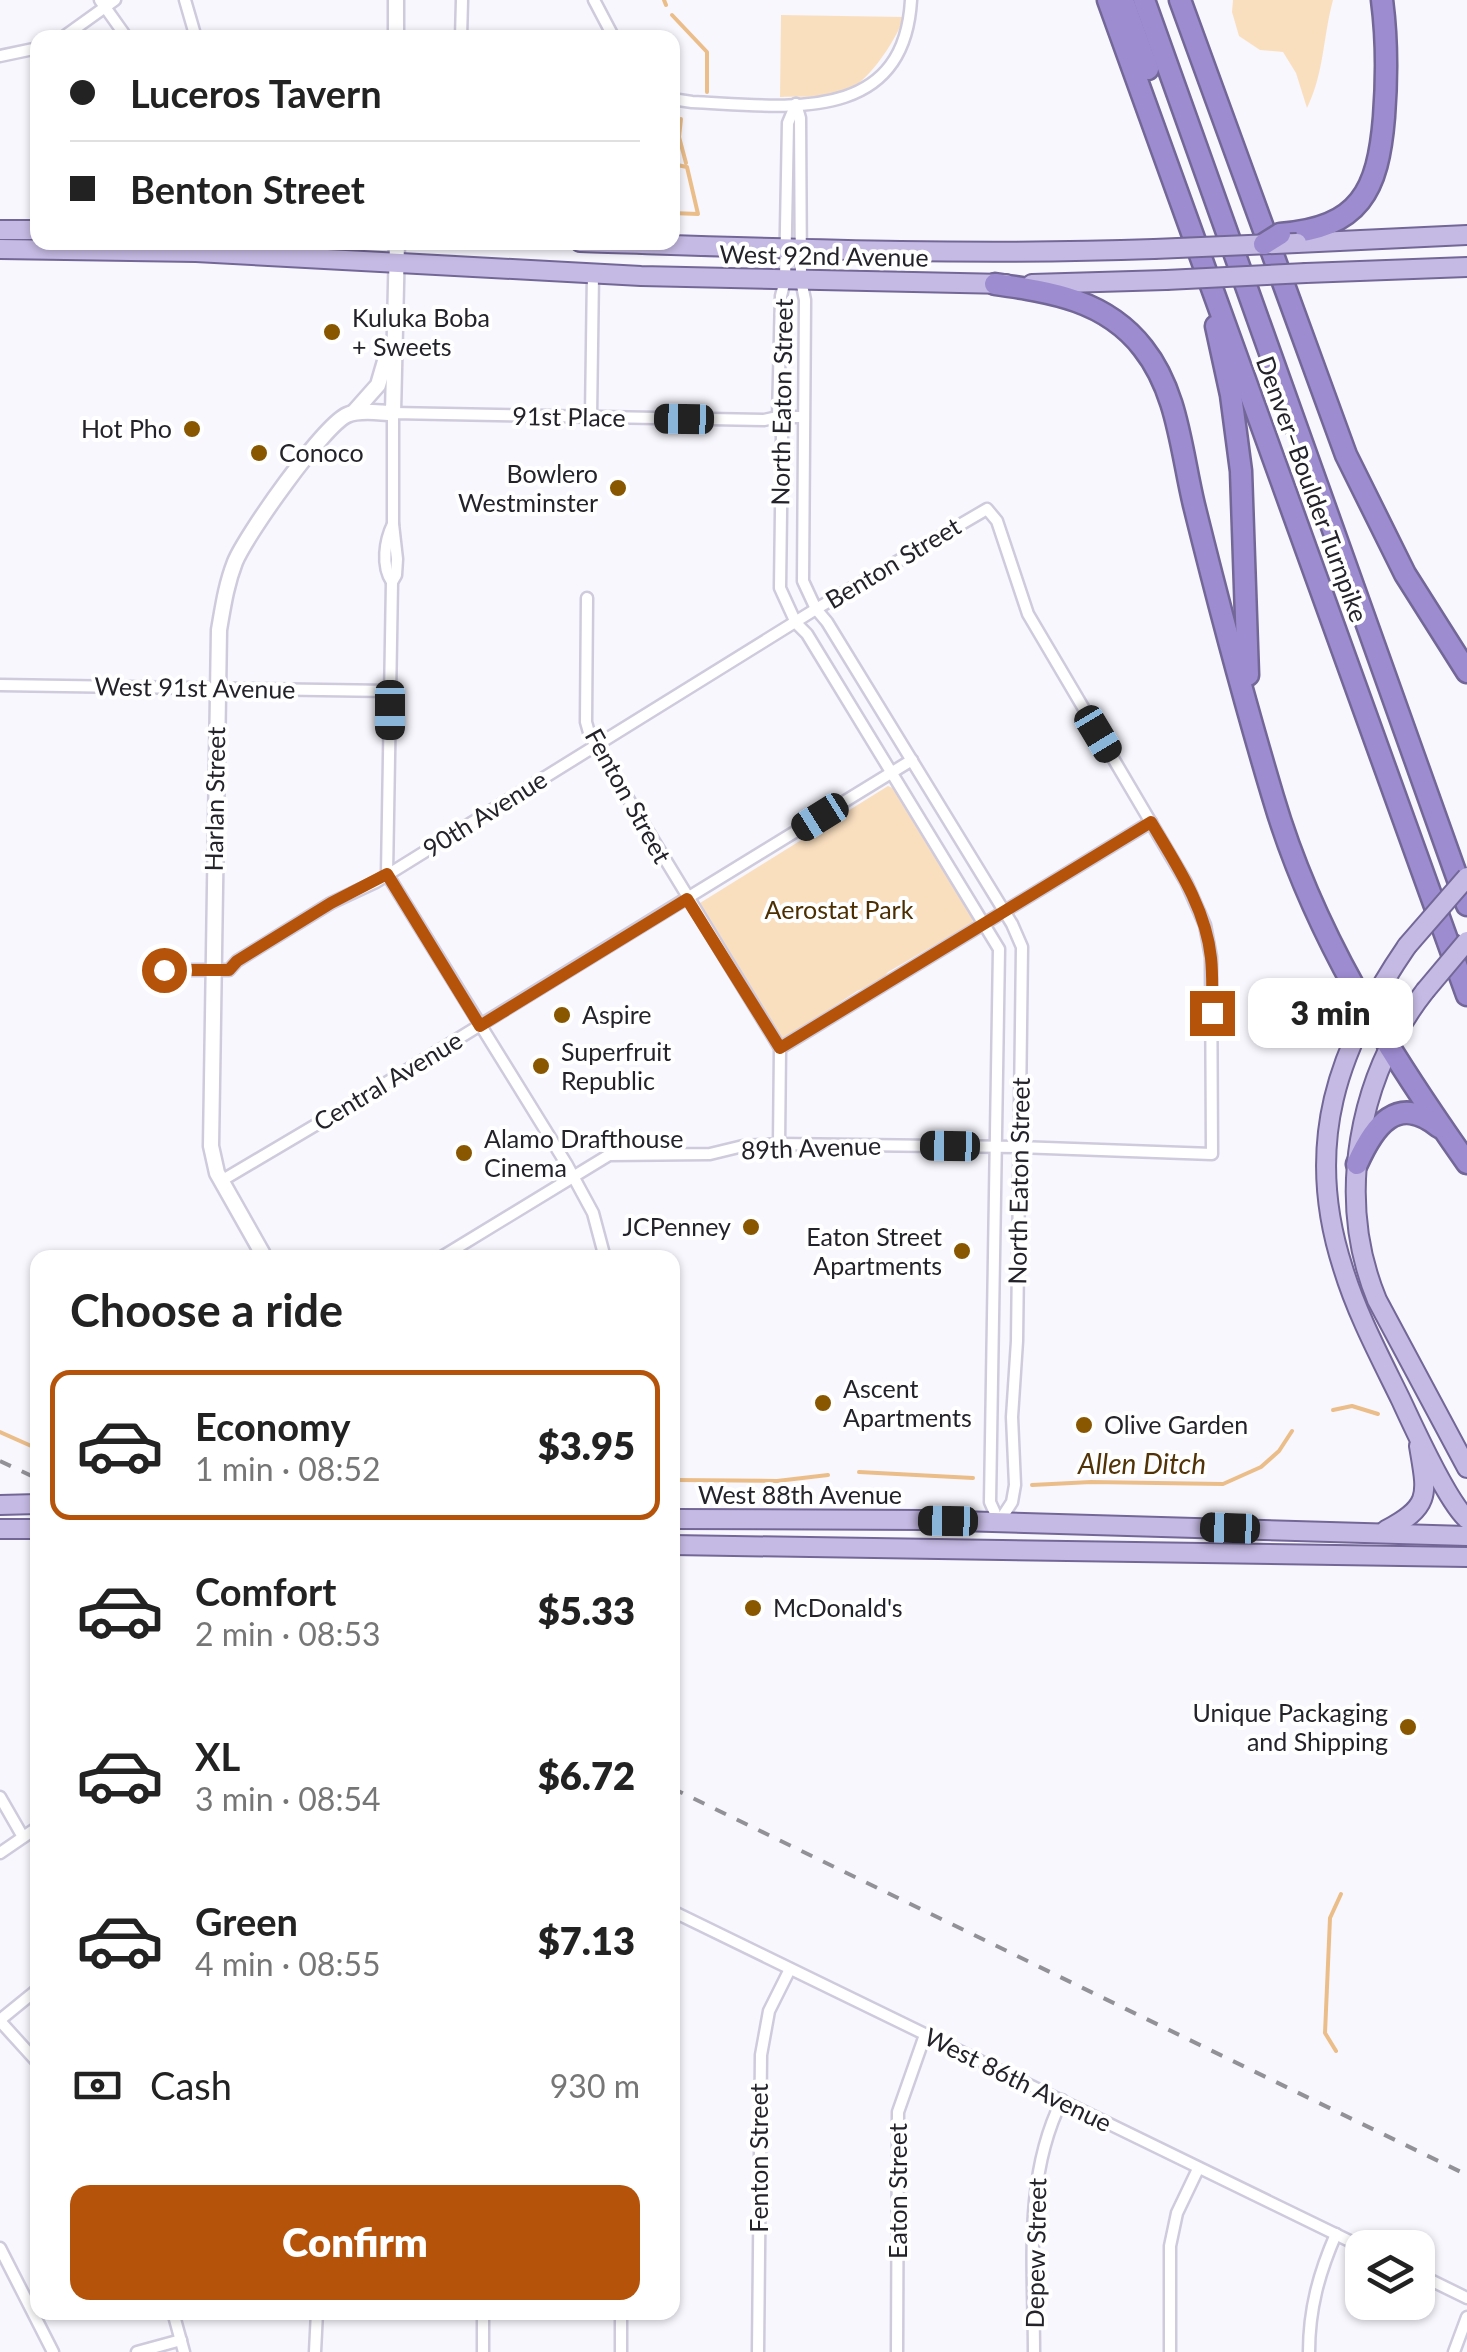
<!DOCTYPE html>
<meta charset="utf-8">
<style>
body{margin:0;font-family:Lato,sans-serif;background:#f2f2f2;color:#222;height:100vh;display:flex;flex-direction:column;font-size:38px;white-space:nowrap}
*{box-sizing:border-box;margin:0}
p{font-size:32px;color:#767676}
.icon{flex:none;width:55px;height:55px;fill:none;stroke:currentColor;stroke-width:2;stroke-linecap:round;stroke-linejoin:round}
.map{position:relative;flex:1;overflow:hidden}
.side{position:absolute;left:30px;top:1250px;width:650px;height:1070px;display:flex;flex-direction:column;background:#fff;border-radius:20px;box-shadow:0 2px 8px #0004}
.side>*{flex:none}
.banner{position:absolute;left:30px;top:30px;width:650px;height:220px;border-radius:20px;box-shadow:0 2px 8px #0004;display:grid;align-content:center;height:220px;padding:0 40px;background:#fff}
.buttons{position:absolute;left:1345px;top:2230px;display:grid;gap:20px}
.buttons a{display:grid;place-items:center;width:90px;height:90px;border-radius:20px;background:#fff;box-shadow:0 2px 8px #0004;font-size:50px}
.end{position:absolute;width:45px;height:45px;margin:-22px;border:12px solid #b45309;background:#fff;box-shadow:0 0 0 5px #fff}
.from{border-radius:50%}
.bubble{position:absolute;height:70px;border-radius:20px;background:#fff;box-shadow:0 2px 8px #0004;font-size:32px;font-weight:800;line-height:70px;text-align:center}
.car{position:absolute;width:30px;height:60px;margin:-30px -15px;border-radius:12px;box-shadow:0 0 8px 2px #0007;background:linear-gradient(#222 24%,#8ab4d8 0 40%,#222 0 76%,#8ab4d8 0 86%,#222 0)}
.banner b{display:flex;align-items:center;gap:35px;height:95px;font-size:38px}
.banner b+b{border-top:2px solid #e0e0e0}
.banner i{width:25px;height:25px;background:#222}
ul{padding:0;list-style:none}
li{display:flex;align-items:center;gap:30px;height:150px;margin:0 20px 15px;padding:0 20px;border:5px solid transparent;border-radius:20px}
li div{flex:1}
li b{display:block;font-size:38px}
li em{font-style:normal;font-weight:800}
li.on{border-color:#b45309}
li>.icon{width:90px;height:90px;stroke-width:1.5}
h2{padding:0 40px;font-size:45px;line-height:120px}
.pay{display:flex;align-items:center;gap:25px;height:110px;padding:0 40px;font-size:38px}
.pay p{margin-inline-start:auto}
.cta{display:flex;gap:20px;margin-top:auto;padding:20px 40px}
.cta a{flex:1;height:115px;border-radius:20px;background:#b45309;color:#fff;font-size:40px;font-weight:800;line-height:115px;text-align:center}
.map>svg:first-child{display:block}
.green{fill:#fadfbf}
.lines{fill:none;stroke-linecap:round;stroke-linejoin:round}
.stream{stroke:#ebbe89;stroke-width:4}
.minor-casing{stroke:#cfcbdd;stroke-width:15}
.tertiary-casing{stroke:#cfcbdd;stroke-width:19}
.primary-casing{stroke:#736797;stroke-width:22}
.motorway-casing{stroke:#736797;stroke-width:25}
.minor{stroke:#fff;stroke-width:10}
.tertiary{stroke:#fff;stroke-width:14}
.primary{stroke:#c5bae3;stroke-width:18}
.motorway{stroke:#9e8cd1;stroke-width:20}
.rail{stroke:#929198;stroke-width:4;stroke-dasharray:12 12;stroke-linecap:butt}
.primary-bridge-casing{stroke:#736797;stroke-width:22;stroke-linecap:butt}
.motorway-bridge-casing{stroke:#736797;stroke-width:25;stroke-linecap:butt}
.primary-bridge{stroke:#c5bae3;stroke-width:18}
.motorway-bridge{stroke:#9e8cd1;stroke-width:20}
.route{stroke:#b45309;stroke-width:12}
.poi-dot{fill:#895700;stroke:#fff;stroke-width:4}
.labels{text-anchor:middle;stroke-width:8;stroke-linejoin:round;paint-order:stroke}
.street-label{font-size:25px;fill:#24232a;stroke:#fff}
.poi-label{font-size:25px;fill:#24232a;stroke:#fff;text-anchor:start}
.park-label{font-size:25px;fill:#4b2e01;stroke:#fff}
.water-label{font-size:28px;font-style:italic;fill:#513307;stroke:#fff}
</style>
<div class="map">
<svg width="1467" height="2352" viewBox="0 0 1467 2352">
<rect width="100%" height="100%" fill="#f8f7fe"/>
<g class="green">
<path d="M1233,0H1333C1323,37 1324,74 1307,108L1296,73L1283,52L1260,50L1239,36L1232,12Z"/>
<path d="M781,15L904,17C896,41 864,90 837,95C819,98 798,96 780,97Z"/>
<path d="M888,786L895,789L972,915L973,923L888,972L880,982L857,991L787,1038H781L714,926L707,920L700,903Z"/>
</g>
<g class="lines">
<g class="stream">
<path d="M664,0L666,5"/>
<path d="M672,15L707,52V92"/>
<path d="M681,119L679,137L686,163"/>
<path d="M672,164L687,167L698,214L672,213"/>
<path d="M1333,1410L1352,1406L1378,1414"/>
<path d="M0,1432L38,1449"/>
<path d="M859,1472L973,1478"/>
<path d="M676,1480L777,1481L828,1475"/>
<path d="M1032,1485L1091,1482L1223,1484L1261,1467L1279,1451L1292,1431"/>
<path d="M1336,2051L1325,2033L1330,1918L1341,1894"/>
</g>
<g class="minor-casing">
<g id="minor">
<path d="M100,0L127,38"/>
<path d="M185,0L196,38"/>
<path d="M594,0L614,38"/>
<path d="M62,38L115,0"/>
<path d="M461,38L462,0"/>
<path d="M0,56L38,48"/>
<path d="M672,99L692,102C783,106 904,127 911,0"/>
<path d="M796,104L800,118L801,280L805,300L803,581L816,609L827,622L1012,924L1022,947L1017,1341L1012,1417L1015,1485L1012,1502L999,1522"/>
<path d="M796,104L788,123L785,280L781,296L778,417L782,436L780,588L796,623L807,634L999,949L990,1502L999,1522"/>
<path d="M591,417L593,273"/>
<path d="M392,582C381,566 385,540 393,524"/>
<path d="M587,598L586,722L590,736L780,1048L779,1144"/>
<path d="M0,685L390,691"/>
<path d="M163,970H229L237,961L331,903L376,882L816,609L987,509L997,521L1028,614L1186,882L1205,925L1211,957L1212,1154L1018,1147L779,1144L743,1146L710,1154L609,1155L440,1258"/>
<path d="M780,1048L1151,822"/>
<path d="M221,1181L368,1094L912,760"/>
<path d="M605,1258L593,1213L567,1165L387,874L392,582L396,575L397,559L393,524V413L764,420L778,417H803"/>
<path d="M0,1797L23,1837"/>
<path d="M0,1853L38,1827"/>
<path d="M672,1911L1364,2248"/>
<path d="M0,2020L38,1989"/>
<path d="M0,2021L38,2063"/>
<path d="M0,2248L53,2352"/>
<path d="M1418,2274L1467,2298"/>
<path d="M173,2312L184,2352"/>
<path d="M137,2352L181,2340"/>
<path d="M315,2352L317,2312"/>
<path d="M483,2352V2312"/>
<path d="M621,2352V2312"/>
<path d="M758,2352L761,2055L769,2011L790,1969"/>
<path d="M897,2352L898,2112L925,2035"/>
<path d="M1034,2352C1034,2267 1023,2178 1062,2100"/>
<path d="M1170,2352V2246L1177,2213L1198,2169"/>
<path d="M1309,2352C1309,2309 1319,2273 1336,2234"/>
<path d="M1454,2352L1467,2317"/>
</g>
</g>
<g class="tertiary-casing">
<g id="tertiary">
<path d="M396,38V0"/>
<path d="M354,412L378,385L390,344"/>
<path d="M265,1258L217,1173L211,1146L219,630C223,607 226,585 235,562C246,535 323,426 347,415C360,409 380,413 393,413L397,242"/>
</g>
</g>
<g class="primary-casing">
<g id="primary">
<path d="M0,230H38"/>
<path d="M580,242C771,248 962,256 1154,249"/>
<path d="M1297,243L1467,235"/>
<path d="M0,249L196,252L641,276L1006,284"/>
<path d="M1306,273L1467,267"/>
<path d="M1032,284L1166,280"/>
<path d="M1407,946C1337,1048 1303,1145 1343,1268C1357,1314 1380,1357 1401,1400C1414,1428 1447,1501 1467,1519"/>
<path d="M1425,991C1358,1076 1335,1198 1377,1300L1467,1468"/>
<path d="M0,1505L38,1504"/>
<path d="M672,1519L924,1520L1467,1536"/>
<path d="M0,1529H38"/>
<path d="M1386,1530C1432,1506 1427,1494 1419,1446"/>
<path d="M672,1545L1467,1557"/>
</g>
</g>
<g class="motorway-casing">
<g id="motorway">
<path d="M1108,0L1467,995"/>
<path d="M1123,0L1148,69"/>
<path d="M1144,0L1467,905"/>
<path d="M1180,0L1346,455L1405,574L1467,672"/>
<path d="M1280,234C1360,228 1378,191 1384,117C1387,78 1387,38 1382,0"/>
<path d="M995,284C1051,292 1106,300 1143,348C1178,392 1181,451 1194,505C1218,602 1244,700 1273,797C1313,933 1386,1048 1467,1163"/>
<path d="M1216,326L1231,395L1241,471L1248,675"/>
<path d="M1357,1164C1374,1126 1397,1093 1439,1127"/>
</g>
</g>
<use href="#minor" class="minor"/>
<use href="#tertiary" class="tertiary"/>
<use href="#primary" class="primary"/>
<use href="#motorway" class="motorway"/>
<g class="rail">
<path d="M0,1461L38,1479"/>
<path d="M672,1788L1467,2175"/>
</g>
<g class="primary-bridge-casing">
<g id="primary-bridge">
<path d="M1154,249L1297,243"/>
<path d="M1166,280L1306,273"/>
<path d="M1407,946L1467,877"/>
<path d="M1425,991L1467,941"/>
</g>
</g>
<g class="motorway-bridge-casing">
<path id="motorway-bridge" d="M1264,244L1280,234"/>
</g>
<use href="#primary-bridge" class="primary-bridge"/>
<use href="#motorway-bridge" class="motorway-bridge"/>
</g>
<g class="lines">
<path class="route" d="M164,970H229L237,961L331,903L387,874L480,1026L687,899L780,1048L1151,822C1176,864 1206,908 1211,958C1213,976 1212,995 1212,1013"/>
</g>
<g class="poi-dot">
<circle cx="332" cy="332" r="10"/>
<circle cx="192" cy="429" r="10"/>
<circle cx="259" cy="453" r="10"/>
<circle cx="618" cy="488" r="10"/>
<circle cx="562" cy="1015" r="10"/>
<circle cx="541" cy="1066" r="10"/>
<circle cx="464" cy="1153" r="10"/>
<circle cx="751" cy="1227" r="10"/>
<circle cx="962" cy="1251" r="10"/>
<circle cx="823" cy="1403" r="10"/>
<circle cx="1084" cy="1425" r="10"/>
<circle cx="753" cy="1608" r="10"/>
<circle cx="1408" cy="1727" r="10"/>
</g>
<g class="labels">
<g class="street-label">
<text transform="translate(824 256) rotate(1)" y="9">West 92nd Avenue</text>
<text transform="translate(782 402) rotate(-89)" y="9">North Eaton Street</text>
<text transform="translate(569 417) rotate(1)" y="9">91st Place</text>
<text transform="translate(1312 489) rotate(70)" y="9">Denver–Boulder Turnpike</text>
<text transform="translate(893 563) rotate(-31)" y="9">Benton Street</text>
<text transform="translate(195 688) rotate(1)" y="9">West 91st Avenue</text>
<text transform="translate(628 796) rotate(61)" y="9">Fenton Street</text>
<text transform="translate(215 799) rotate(-89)" y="9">Harlan Street</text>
<text transform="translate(485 814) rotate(-32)" y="9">90th Avenue</text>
<text transform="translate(388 1081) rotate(-31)" y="9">Central Avenue</text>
<text transform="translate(811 1148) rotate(-2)" y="9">89th Avenue</text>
<text transform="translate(1019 1181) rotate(-89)" y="9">North Eaton Street</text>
<text x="800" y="1504">West 88th Avenue</text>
<text transform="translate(1018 2080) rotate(26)" y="9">West 86th Avenue</text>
<text transform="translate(759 2158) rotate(-90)" y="9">Fenton Street</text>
<text transform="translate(898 2191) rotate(-90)" y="9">Eaton Street</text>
<text transform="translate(1036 2253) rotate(-89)" y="9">Depew Street</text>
</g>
<g class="poi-label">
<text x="352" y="327">Kuluka Boba<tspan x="352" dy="29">+ Sweets</tspan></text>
<text x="172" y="438" text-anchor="end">Hot Pho</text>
<text x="279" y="462">Conoco</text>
<text x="598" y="483" text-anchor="end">Bowlero<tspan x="598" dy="29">Westminster</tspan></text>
<text x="582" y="1024">Aspire</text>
<text x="561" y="1061">Superfruit<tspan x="561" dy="29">Republic</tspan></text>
<text x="484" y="1148">Alamo Drafthouse<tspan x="484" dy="29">Cinema</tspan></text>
<text x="731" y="1236" text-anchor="end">JCPenney</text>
<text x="942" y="1246" text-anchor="end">Eaton Street<tspan x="942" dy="29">Apartments</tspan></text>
<text x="843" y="1398">Ascent<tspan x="843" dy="29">Apartments</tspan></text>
<text x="1104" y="1434">Olive Garden</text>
<text x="773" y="1617">McDonald's</text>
<text x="1388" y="1722" text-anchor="end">Unique Packaging<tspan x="1388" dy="29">and Shipping</tspan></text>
</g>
<g class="park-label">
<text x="839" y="919">Aerostat Park</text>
</g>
<g class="water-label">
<text x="1142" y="1474">Allen Ditch</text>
</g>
</g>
</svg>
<div class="buttons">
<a><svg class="icon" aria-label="layers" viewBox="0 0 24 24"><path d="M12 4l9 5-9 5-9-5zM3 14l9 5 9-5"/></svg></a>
</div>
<i class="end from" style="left:164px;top:970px"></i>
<i class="end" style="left:1212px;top:1013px"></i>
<div class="bubble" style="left:1248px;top:978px;width:165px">3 min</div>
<i class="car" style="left:684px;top:419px;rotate:271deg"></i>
<i class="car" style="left:390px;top:710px;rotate:180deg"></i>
<i class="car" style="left:1098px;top:734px;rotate:149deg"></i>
<i class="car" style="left:820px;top:817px;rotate:238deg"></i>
<i class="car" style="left:950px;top:1146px;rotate:271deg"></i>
<i class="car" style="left:948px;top:1521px;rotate:271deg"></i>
<i class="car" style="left:1230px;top:1528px;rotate:272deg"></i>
<div class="banner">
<b><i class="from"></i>Luceros Tavern</b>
<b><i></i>Benton Street</b>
</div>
<section class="side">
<h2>Choose a ride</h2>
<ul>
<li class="on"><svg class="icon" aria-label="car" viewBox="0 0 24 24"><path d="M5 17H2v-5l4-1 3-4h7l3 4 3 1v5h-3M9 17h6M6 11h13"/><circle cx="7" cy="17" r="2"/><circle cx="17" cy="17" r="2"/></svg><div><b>Economy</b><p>1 min · 08:52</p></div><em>$3.95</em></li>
<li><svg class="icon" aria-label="car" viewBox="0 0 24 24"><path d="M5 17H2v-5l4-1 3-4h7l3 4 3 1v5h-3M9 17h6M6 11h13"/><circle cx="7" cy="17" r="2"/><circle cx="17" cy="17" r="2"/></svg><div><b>Comfort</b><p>2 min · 08:53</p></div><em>$5.33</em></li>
<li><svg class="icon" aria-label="car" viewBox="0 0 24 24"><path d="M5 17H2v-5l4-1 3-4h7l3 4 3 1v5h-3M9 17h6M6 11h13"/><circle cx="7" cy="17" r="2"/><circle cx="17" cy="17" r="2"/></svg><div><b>XL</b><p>3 min · 08:54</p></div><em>$6.72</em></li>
<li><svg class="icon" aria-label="car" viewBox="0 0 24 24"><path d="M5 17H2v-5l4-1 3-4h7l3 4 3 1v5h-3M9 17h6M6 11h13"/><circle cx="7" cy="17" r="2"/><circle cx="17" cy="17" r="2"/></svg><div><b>Green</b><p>4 min · 08:55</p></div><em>$7.13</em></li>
</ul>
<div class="pay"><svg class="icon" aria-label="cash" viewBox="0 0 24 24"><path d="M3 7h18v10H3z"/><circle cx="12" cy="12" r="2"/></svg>Cash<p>930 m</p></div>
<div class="cta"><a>Confirm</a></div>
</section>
</div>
